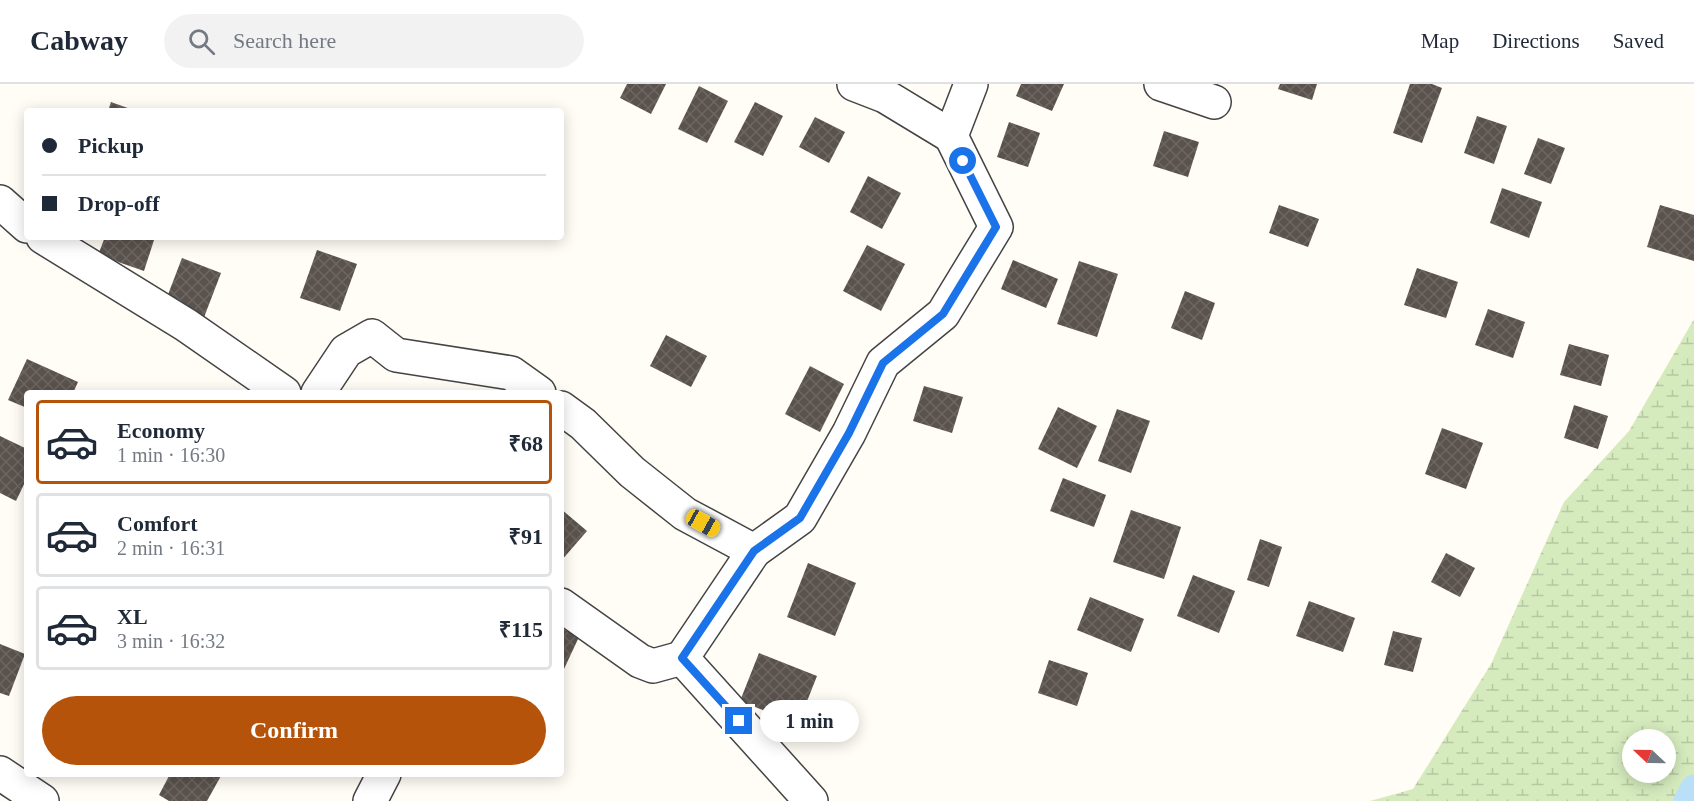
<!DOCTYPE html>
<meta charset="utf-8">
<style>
body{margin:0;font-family:Georgia,serif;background:#f2f2f3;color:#1f2937;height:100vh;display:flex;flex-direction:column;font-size:22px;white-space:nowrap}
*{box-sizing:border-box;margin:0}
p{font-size:20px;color:#747a83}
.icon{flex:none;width:33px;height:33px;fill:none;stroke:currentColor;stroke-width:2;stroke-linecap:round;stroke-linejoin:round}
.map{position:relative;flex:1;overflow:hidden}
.panel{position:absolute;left:24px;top:306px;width:540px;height:387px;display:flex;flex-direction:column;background:#fff;border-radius:6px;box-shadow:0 3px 15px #0003}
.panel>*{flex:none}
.banner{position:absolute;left:24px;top:24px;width:540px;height:132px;border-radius:6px;box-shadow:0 3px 15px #0003;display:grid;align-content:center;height:132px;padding:0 18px;background:#fff}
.needle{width:39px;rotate:292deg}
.tools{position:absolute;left:1622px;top:645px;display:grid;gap:12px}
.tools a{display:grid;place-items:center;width:54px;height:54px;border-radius:50%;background:#fff;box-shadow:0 3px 15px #0003;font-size:30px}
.end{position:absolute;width:27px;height:27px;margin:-14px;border:8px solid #1a73e8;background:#fff;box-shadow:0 0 0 3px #fff}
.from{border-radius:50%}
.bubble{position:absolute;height:42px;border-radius:21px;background:#fff;box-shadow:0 3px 15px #0003;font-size:20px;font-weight:600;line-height:42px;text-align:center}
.car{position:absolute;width:18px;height:36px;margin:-18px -9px;border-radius:8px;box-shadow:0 0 4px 2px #0007;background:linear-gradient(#f5c518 24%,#345 0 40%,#f5c518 0 76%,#345 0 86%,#f5c518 0)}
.banner b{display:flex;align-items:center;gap:21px;height:57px;font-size:22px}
.banner b+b{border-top:2px solid #e0e1e3}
.banner i{width:15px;height:15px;background:#1f2937}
ul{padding:10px 0 0;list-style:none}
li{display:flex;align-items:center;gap:18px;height:84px;margin:0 12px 9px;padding:0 6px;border:3px solid #e0e1e3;border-radius:6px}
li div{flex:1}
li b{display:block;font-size:22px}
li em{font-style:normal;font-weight:600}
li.selected{border-color:#b45309}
li>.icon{width:54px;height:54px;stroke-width:1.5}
.action{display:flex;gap:12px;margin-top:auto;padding:12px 18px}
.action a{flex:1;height:69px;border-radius:36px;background:#b45309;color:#fff;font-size:24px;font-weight:600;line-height:69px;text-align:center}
header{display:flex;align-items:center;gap:36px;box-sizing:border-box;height:84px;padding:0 30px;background:#fff;border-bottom:2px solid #e0e1e3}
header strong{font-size:28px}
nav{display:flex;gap:33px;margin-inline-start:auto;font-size:21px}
.search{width:420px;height:54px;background:#f2f2f3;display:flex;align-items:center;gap:15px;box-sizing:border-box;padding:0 21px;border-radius:33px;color:#747a83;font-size:22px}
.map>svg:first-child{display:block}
.wetland{fill:url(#wetland-marsh);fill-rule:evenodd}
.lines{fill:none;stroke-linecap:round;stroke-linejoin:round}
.canal{stroke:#b9e0f7;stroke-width:27}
.building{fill:url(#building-cross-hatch)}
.minor-casing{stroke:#444;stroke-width:36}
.minor{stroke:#fff;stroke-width:33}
.route{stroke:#1a73e8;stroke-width:8}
</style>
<header>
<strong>Cabway</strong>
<div class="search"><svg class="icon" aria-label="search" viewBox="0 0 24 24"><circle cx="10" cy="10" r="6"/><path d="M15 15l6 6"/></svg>Search here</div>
<nav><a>Map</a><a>Directions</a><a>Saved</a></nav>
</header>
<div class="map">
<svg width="1694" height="717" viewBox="0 0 1694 717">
<defs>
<pattern id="wetland-marsh" width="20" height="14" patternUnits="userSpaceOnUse" patternTransform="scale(1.5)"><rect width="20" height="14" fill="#d5ebbd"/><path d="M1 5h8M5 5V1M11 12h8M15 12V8" fill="none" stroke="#b6c8a1"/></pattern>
<pattern id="building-cross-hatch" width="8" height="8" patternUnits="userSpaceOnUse" patternTransform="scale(1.5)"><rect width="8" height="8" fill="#5a524d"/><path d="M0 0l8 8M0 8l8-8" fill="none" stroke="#6d6662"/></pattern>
</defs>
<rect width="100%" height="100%" fill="#fffdf5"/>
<path class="wetland" d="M1694,235V717H1370L1413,705L1491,580L1564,418L1629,347ZM1632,656H1665V688H1632Z"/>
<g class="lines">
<path class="canal" d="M1687,717L1694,704"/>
</g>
<g class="building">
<path d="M627,0H666L651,30L620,14Z"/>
<path d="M1021,0H1064L1052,27L1016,12Z"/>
<path d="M1280,0H1317L1312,16L1278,5Z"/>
<path d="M1410,0H1432L1442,4L1422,59L1393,49Z"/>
<path d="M699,2L728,17L707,59L678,45Z"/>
<path d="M111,18L136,27H108Z"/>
<path d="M755,18L783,32L763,72L734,58Z"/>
<path d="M1477,32L1507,42L1494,80L1464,69Z"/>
<path d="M815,33L845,48L829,79L799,63Z"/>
<path d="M1009,38L1040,49L1028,83L997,73Z"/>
<path d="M1164,47L1199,58L1188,93L1153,82Z"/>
<path d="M1538,54L1565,64L1551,100L1524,90Z"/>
<path d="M868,92L901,109L882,145L850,128Z"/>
<path d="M1502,104L1542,118L1529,154L1490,139Z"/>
<path d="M1279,121L1319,135L1308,163L1269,149Z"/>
<path d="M1660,121L1694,131V177L1647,163Z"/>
<path d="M105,153H155L144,187L98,171Z"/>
<path d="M867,161L905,180L881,227L843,207Z"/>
<path d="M317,166L357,180L340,227L300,214Z"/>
<path d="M182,174L221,189L203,236L164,221Z"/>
<path d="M1013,176L1058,195L1046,224L1001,205Z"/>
<path d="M1079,177L1118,190L1097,253L1057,240Z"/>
<path d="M1417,184L1458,198L1446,234L1404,221Z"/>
<path d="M1185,207L1215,219L1202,256L1171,244Z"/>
<path d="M1488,225L1525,238L1513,274L1475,261Z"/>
<path d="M666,251L707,272L691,303L650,282Z"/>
<path d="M1569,260L1609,271L1601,302L1560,291Z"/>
<path d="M27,275L78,298L73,309H27V324L8,316Z"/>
<path d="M810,282L844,300L820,348L785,330Z"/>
<path d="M924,302L963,313L952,349L913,337Z"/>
<path d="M1574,321L1608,332L1598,365L1564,354Z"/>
<path d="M1058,323L1097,342L1077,384L1038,365Z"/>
<path d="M1117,325L1150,337L1131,389L1098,377Z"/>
<path d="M1442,344L1483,359L1466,405L1425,390Z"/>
<path d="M0,352L27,365V394L16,417L0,409Z"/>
<path d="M1063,394L1106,411L1094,443L1050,427Z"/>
<path d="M561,425L587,447L561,477Z"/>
<path d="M1131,426L1181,443L1164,495L1113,478Z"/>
<path d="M1260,455L1282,463L1269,503L1247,496Z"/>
<path d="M1446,469L1475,484L1460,513L1431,498Z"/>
<path d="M808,479L856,499L835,552L787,533Z"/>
<path d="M1193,491L1235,507L1219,549L1177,532Z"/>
<path d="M1090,513L1144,535L1131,568L1077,546Z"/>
<path d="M1309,517L1355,534L1343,568L1296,552Z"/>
<path d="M561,544L579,553L563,587L561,586Z"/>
<path d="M1393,547L1422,554L1413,588L1384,581Z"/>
<path d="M0,560L25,570L9,612L0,609Z"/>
<path d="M759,569L817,592L798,640L740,617Z"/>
<path d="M1049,576L1088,589L1077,622L1038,609Z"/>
<path d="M170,690H222L207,717H169L159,711Z"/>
</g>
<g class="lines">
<g class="minor-casing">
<g id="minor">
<path d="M854,0L885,12L951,52"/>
<path d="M1161,0L1214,18"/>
<path d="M0,118L27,142"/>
<path d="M43,153L186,241L284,309"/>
<path d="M318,309L346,267L372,252L396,271L511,289L539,309"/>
<path d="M561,324L583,340L632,388L685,430L754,467L800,434L849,349L883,279L943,230L996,143L951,52L971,0"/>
<path d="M754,467L682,574L811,717"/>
<path d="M561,521L640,577L653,582L682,574"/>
<path d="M0,689L42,717"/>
<path d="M370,717L384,690"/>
</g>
</g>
<use href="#minor" class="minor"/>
</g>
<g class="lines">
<path class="route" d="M739,637L682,574L754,467L800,434L849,349L883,279L943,230L996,143L963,77"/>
</g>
</svg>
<div class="tools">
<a><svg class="needle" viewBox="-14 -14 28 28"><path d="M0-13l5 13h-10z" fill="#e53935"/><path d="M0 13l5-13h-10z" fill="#747a83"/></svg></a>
</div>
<i class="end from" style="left:963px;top:77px"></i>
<i class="end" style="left:739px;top:637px"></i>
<div class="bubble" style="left:760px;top:616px;width:99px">1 min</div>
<i class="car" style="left:703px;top:439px;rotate:119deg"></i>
<div class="banner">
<b><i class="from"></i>Pickup</b>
<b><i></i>Drop-off</b>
</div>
<section class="panel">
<ul>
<li class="selected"><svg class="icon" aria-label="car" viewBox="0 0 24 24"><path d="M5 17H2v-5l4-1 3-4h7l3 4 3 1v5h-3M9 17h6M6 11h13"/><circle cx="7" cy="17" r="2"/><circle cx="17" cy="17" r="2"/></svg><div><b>Economy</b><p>1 min · 16:30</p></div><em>₹68</em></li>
<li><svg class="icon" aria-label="car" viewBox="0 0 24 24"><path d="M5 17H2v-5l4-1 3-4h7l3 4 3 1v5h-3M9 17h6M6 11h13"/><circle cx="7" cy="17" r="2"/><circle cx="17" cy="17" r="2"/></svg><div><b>Comfort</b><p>2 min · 16:31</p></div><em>₹91</em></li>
<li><svg class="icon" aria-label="car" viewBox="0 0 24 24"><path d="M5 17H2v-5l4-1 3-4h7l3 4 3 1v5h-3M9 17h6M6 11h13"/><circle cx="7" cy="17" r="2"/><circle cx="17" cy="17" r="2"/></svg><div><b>XL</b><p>3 min · 16:32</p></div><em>₹115</em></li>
</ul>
<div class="action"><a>Confirm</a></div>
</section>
</div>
